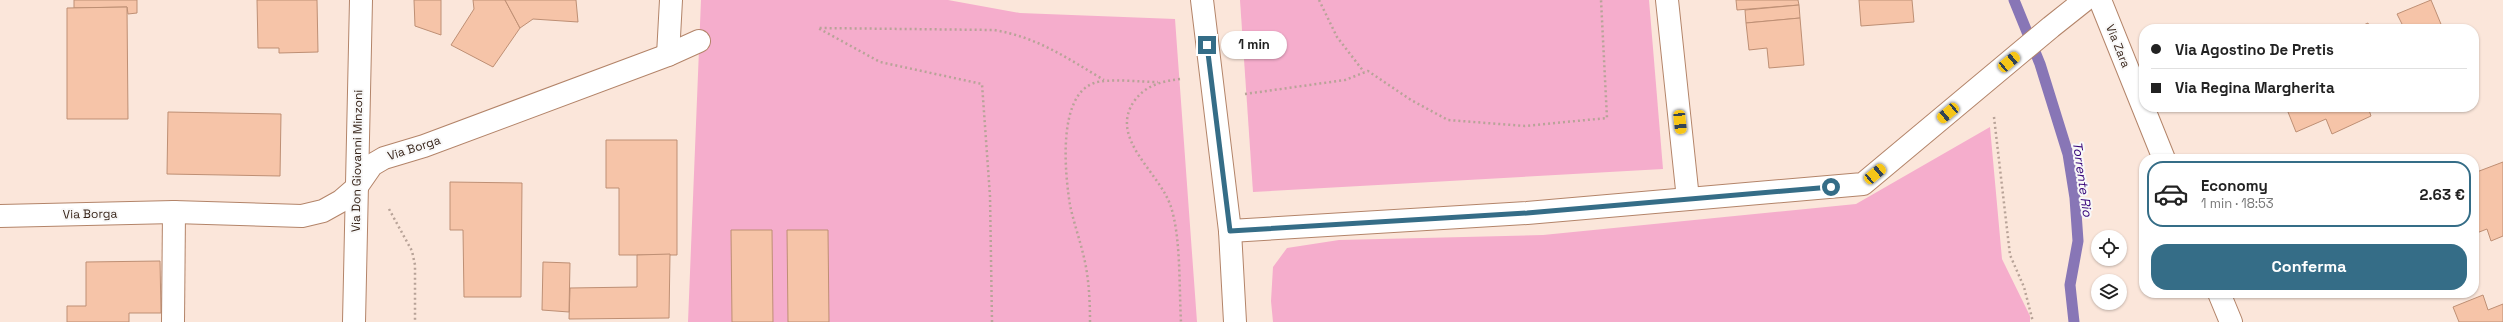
<!DOCTYPE html>
<html lang="it">
<meta charset="utf-8">
<style>
body{margin:0;font-family:"Space Grotesk",sans-serif;background:#f2f2f2;color:#222;height:100vh;display:flex;flex-direction:column;font-size:15px;white-space:nowrap}
*{box-sizing:border-box;margin:0}
p{font-size:13px;color:#767676}
.icon{flex:none;width:22px;height:22px;fill:none;stroke:currentColor;stroke-width:2;stroke-linecap:round;stroke-linejoin:round}
.map{position:relative;flex:1;overflow:hidden}
.side{position:absolute;left:2139px;top:154px;width:340px;height:144px;display:flex;flex-direction:column;background:#fff;border-radius:16px;box-shadow:0 1px 3px #0004}
.side>*{flex:none}
.banner{position:absolute;left:2139px;top:24px;width:340px;height:88px;border-radius:16px;box-shadow:0 1px 3px #0004;display:grid;align-content:center;height:88px;padding:0 12px;background:#fff}
.tools{position:absolute;left:2091px;top:230px;display:grid;gap:8px}
.tools a{display:grid;place-items:center;width:36px;height:36px;border-radius:50%;background:#fff;box-shadow:0 1px 3px #0004;font-size:20px}
.end{position:absolute;width:18px;height:18px;margin:-9px;border:5px solid #356d87;background:#fff;box-shadow:0 0 0 2px #fff}
.from{border-radius:50%}
.bubble{position:absolute;height:28px;border-radius:14px;background:#fff;box-shadow:0 1px 3px #0004;font-size:13px;font-weight:700;line-height:28px;text-align:center}
.car{position:absolute;width:12px;height:24px;margin:-12px -6px;border-radius:5px;box-shadow:0 0 3px 1px #0007;background:linear-gradient(#f5c518 24%,#345 0 40%,#f5c518 0 76%,#345 0 86%,#f5c518 0)}
.banner b{display:flex;align-items:center;gap:14px;height:38px;font-size:15px}
.banner b+b{border-top:1px solid #e0e0e0}
.banner i{width:10px;height:10px;background:#222}
ul{padding:7px 0 0;list-style:none}
li{display:flex;align-items:center;gap:12px;height:66px;margin:0 8px 6px;padding:0 4px;border:2px solid transparent;border-radius:16px}
li div{flex:1}
li b{display:block;font-size:15px}
li em{font-style:normal;font-weight:700}
li.on{border-color:#356d87}
li>.icon{width:36px;height:36px;stroke-width:1.5}
.button{display:flex;gap:8px;margin-top:auto;padding:8px 12px}
.button a{flex:1;height:46px;border-radius:16px;background:#356d87;color:#fff;font-size:16px;font-weight:700;line-height:46px;text-align:center}
.map>svg:first-child{display:block}
.green{fill:#f5adcc}
.lines{fill:none;stroke-linecap:round;stroke-linejoin:round}
.stream{stroke:#8876b6;stroke-width:11}
.building{fill:#f6c4a8;stroke:#be8f74}
.minor-casing{stroke:#b38469;stroke-width:24}
.path{stroke:#b8a398;stroke-width:2.5;stroke-dasharray:2 3;stroke-linecap:butt}
.minor{stroke:#fff;stroke-width:22}
.route{stroke:#356d87;stroke-width:5}
.labels{text-anchor:middle;stroke-width:4;stroke-linejoin:round;paint-order:stroke}
.street-label{font-size:12px;fill:#372419;stroke:#f8f8f8}
.water-label{font-size:13px;font-style:italic;fill:#37057a;stroke:#f8f8f8}
</style>
<div class="map">
<svg width="2503" height="322" viewBox="0 0 2503 322">
<rect width="100%" height="100%" fill="#fbe6da"/>
<g class="green">
<path d="M701,0H948L1020,13L1175,19L1197,322H688Z"/>
<path d="M1240,0H1649L1663,169L1253,192Z"/>
<path d="M1990,127L2002,259L2030,316V322H1273L1271,301L1273,267L1287,248L1339,240L1543,235L1856,204Z"/>
</g>
<g class="lines">
<path class="stream" d="M2014,0L2040,64L2068,154L2075,198L2078,241L2070,285L2074,322"/>
</g>
<g class="building">
<path d="M74,0H137V13L128,14L127,7L74,8Z"/>
<path d="M257,0H317L318,52L279,53V48H258Z"/>
<path d="M414,0H441V35L415,26Z"/>
<path d="M473,0H505L520,28L493,67L451,45L474,9Z"/>
<path d="M505,0H576L578,22L533,19L520,28Z"/>
<path d="M1736,0H1798L1799,5L1737,10Z"/>
<path d="M1859,0H1912L1914,22L1861,26Z"/>
<path d="M2431,0L2443,29H2395L2403,26L2397,14Z"/>
<path d="M1799,5L1800,18L1746,23L1745,10Z"/>
<path d="M127,7L128,119H67V8Z"/>
<path d="M1800,18L1804,65L1769,68L1767,48L1749,50L1746,23Z"/>
<path d="M2368,23L2370,29H2355Z"/>
<path d="M2286,107H2368L2371,116L2332,134L2326,119L2296,132Z"/>
<path d="M168,112L281,114L280,176L167,174Z"/>
<path d="M606,140H677V255H619V188H606Z"/>
<path d="M2503,162V236L2491,241L2487,229L2474,234V173Z"/>
<path d="M450,182L522,183L521,297H464L463,230H450Z"/>
<path d="M731,230H772L773,322H732Z"/>
<path d="M787,230H828L829,322H788Z"/>
<path d="M670,254L669,318L569,319L570,288L637,287V255Z"/>
<path d="M160,261L161,313H129V322H67V306H86V262Z"/>
<path d="M543,262L570,263L569,312L542,310Z"/>
<path d="M2483,295L2488,310L2503,304V322H2459L2453,307Z"/>
</g>
<g class="lines">
<g class="minor-casing">
<g id="minor">
<path d="M1202,0L1230,231L1235,322"/>
<path d="M1667,0L1688,199"/>
<path d="M2100,0L2164,159"/>
<path d="M668,55L671,0"/>
<path d="M0,216L174,212L302,216L323,211L341,201L356,188L372,165L384,158L424,146L668,55L699,41"/>
<path d="M1230,231L1527,213L1863,184L2051,27L2085,0"/>
<path d="M2219,293L2231,322"/>
<path d="M173,322L174,212"/>
<path d="M354,322L361,0"/>
</g>
</g>
<g class="path">
<path d="M1319,0L1337,37L1364,72"/>
<path d="M1180,79C1163,81 1146,85 1135,100C1107,138 1160,172 1171,207C1181,238 1179,288 1181,322"/>
<path d="M1245,94L1345,80L1368,71L1411,100L1448,120L1525,126L1607,118L1601,0"/>
<path d="M1994,117L2010,255L2024,287L2033,322"/>
<path d="M389,209L412,251L415,265V322"/>
<path d="M992,322L990,196L982,84L880,62L818,28L994,30C1037,37 1067,58 1104,80"/>
<path d="M1090,322C1090,302 1089,281 1085,262C1081,243 1074,224 1070,205C1065,174 1057,96 1094,83C1107,78 1142,82 1158,82"/>
</g>
<use href="#minor" class="minor"/>
</g>
<g class="lines">
<path class="route" d="M1207,45L1230,231L1527,213L1831,187"/>
</g>
<g class="labels">
<g class="street-label">
<text transform="translate(2118 46) rotate(68)" y="4">Via Zara</text>
<text transform="translate(414 148) rotate(-18)" y="4">Via Borga</text>
<text transform="translate(357 161) rotate(-89)" y="4">Via Don Giovanni Minzoni</text>
<text transform="translate(90 214) rotate(-1)" y="4">Via Borga</text>
</g>
<g class="water-label">
<text transform="translate(2083 179) rotate(82)" y="5">Torrente Rio</text>
</g>
</g>
</svg>
<div class="tools">
<a><svg class="icon" aria-label="locate" viewBox="0 0 24 24"><circle cx="12" cy="12" r="6"/><path d="M12 2v4M12 18v4M2 12h4M18 12h4"/></svg></a>
<a><svg class="icon" aria-label="layers" viewBox="0 0 24 24"><path d="M12 4l9 5-9 5-9-5zM3 14l9 5 9-5"/></svg></a>
</div>
<i class="end from" style="left:1831px;top:187px"></i>
<i class="end" style="left:1207px;top:45px"></i>
<div class="bubble" style="left:1221px;top:31px;width:66px">1 min</div>
<i class="car" style="left:2009px;top:62px;rotate:50deg"></i>
<i class="car" style="left:1948px;top:113px;rotate:230deg"></i>
<i class="car" style="left:1680px;top:122px;rotate:174deg"></i>
<i class="car" style="left:1875px;top:174px;rotate:50deg"></i>
<div class="banner">
<b><i class="from"></i>Via Agostino De Pretis</b>
<b><i></i>Via Regina Margherita</b>
</div>
<section class="side">
<ul>
<li class="on"><svg class="icon" aria-label="car" viewBox="0 0 24 24"><path d="M5 17H2v-5l4-1 3-4h7l3 4 3 1v5h-3M9 17h6M6 11h13"/><circle cx="7" cy="17" r="2"/><circle cx="17" cy="17" r="2"/></svg><div><b>Economy</b><p>1 min · 18:53</p></div><em>2.63 €</em></li>
</ul>
<div class="button"><a>Conferma</a></div>
</section>
</div>
